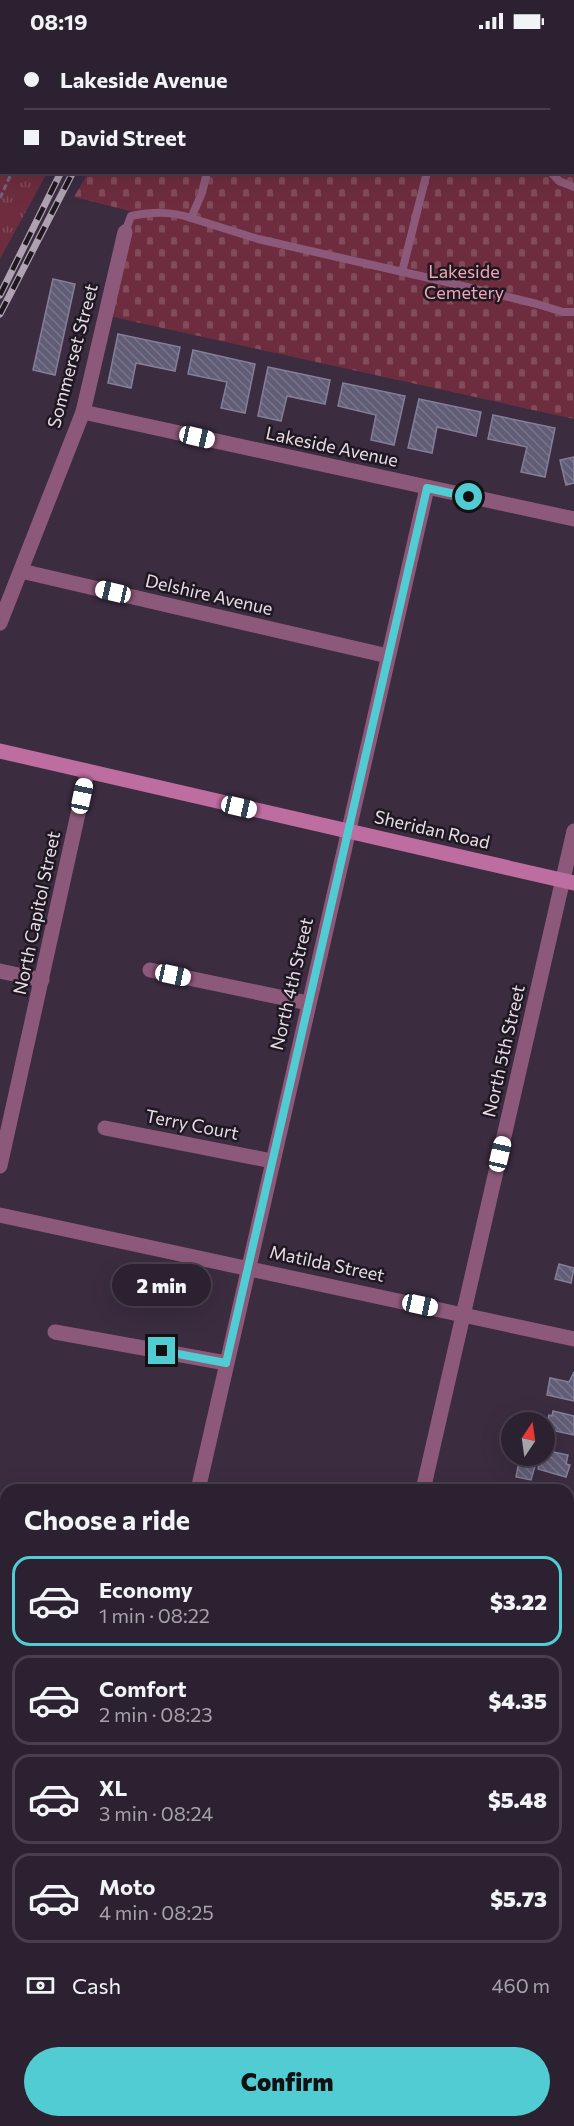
<!DOCTYPE html>
<meta charset="utf-8">
<style>
body{margin:0;font-family:Commissioner,sans-serif;background:#342938;color:#f1f3f6;height:100vh;display:flex;flex-direction:column;font-size:22px;white-space:nowrap}
*{box-sizing:border-box;margin:0}
p{font-size:20px;color:#a6a3ab}
.icon{flex:none;width:33px;height:33px;fill:none;stroke:currentColor;stroke-width:2;stroke-linecap:round;stroke-linejoin:round}
.map{position:relative;flex:1;overflow:hidden}
.sheet{position:absolute;left:0px;top:1442px;width:574px;height:644px;display:flex;flex-direction:column;background:#2c2130;border-radius:18px 18px 0 0;box-shadow:0 6px 24px #0002,0 0 0 2px #483e4c}
.sheet>*{flex:none}
.guide{position:absolute;left:0px;top:0px;width:574px;height:132px;box-shadow:0 6px 24px #0002,0 0 0 2px #483e4c;display:grid;align-content:center;height:132px;padding:0 24px;background:#2c2130}
.needle{width:39px;rotate:13deg}
.fabs{position:absolute;left:501px;top:1370px;display:grid;gap:12px}
.fabs a{display:grid;place-items:center;width:54px;height:54px;border-radius:50%;background:#2c2130;box-shadow:0 6px 24px #0002,0 0 0 2px #483e4c;font-size:30px}
.end{position:absolute;width:27px;height:27px;margin:-14px;border:8px solid #51ccd3;background:#111;box-shadow:0 0 0 3px #111}
.from{border-radius:50%}
.bubble{position:absolute;height:42px;border-radius:21px;background:#2c2130;box-shadow:0 6px 24px #0002,0 0 0 2px #483e4c;font-size:20px;font-weight:800;line-height:42px;text-align:center}
.car{position:absolute;width:18px;height:36px;margin:-18px -9px;border-radius:8px;box-shadow:0 0 4px 2px #0007;background:linear-gradient(#fff 24%,#345 0 40%,#fff 0 76%,#345 0 86%,#fff 0)}
.guide b{display:flex;align-items:center;gap:21px;height:57px;font-size:22px}
.guide b+b{border-top:2px solid #483e4c}
.guide i{width:15px;height:15px;background:#f1f3f6}
ul{padding:0;list-style:none}
li{display:flex;align-items:center;gap:18px;height:90px;margin:0 12px 9px;padding:0 12px;border:3px solid #483e4c;border-radius:18px}
li div{flex:1}
li b{display:block;font-size:22px}
li em{font-style:normal;font-weight:800}
li.active{border-color:#51ccd3}
li>.icon{width:54px;height:54px;stroke-width:1.5}
h2{padding:0 24px;font-size:27px;line-height:72px}
.pay{display:flex;align-items:center;gap:15px;height:66px;padding:0 24px;font-size:22px}
.pay p{margin-inline-start:auto}
.action{display:flex;gap:12px;margin-top:auto;padding:12px 24px}
.action a{flex:1;height:69px;border-radius:36px;background:#51ccd3;color:#111;font-size:24px;font-weight:800;line-height:69px;text-align:center}
.status{display:flex;justify-content:space-between;align-items:center;height:42px;padding:0 30px;background:#2c2130;direction:ltr}
.status svg{height:16px;fill:currentColor}
.map>svg:first-child{display:block}
.grass{fill:url(#grass-tufts)}
.cemetery{fill:url(#cemetery-stones)}
.building{fill:url(#building-back-hatch);stroke:#847f99;stroke-width:1.5}
.lines{fill:none;stroke-linecap:round;stroke-linejoin:round}
.path{stroke:#716476;stroke-width:3;stroke-dasharray:6 3;stroke-linecap:butt}
.service{stroke:#8d597a;stroke-width:8}
.minor{stroke:#8d597a;stroke-width:15}
.secondary{stroke:#be6da1;stroke-width:15}
.primary{stroke:#e47cc0;stroke-width:15}
.rail-casing{stroke:#aea2b2;stroke-width:7}
.rail{stroke:#1f1821;stroke-width:4.5;stroke-dasharray:14;stroke-linecap:butt}
.route{stroke:#51ccd3;stroke-width:8}
.labels{text-anchor:middle;stroke-width:5;stroke-linejoin:round;paint-order:stroke}
.park-label{font-size:18px;fill:#f1a7b7;stroke:#1f1821}
.street-label{font-size:18px;fill:#e7ddea;stroke:#1f1821}
</style>
<div class="status"><b>08:19</b><svg viewBox="0 0 49 12"><path d="M0 12V9h3v3zM5 12V6h3v6zM10 12V3h3v9zM15 12V0h3v12zM26 1h20v11H26zM47 4h2v5h-2z"/></svg></div>
<div class="map">
<svg width="574" height="2084" viewBox="0 0 574 2084">
<defs>
<pattern id="grass-tufts" width="24" height="20" patternUnits="userSpaceOnUse" patternTransform="scale(1.5)"><rect width="24" height="20" fill="#6d2d3e"/><path d="M3 7l-1-3M5 7V3M7 7l1-3M15 17l-1-3M17 17v-4M19 17l1-3" fill="none" stroke="#824b5a"/></pattern>
<pattern id="cemetery-stones" width="16" height="16" patternUnits="userSpaceOnUse" patternTransform="scale(1.5)"><rect width="16" height="16" fill="#6d2d3e"/><path d="M2 7V4a2 2 0 0 1 4 0v3zM10 15v-3a2 2 0 0 1 4 0v3z" fill="#824b5a"/></pattern>
<pattern id="building-back-hatch" width="6" height="6" patternUnits="userSpaceOnUse" patternTransform="scale(1.5)"><rect width="6" height="6" fill="#625d76"/><path d="M-1 5l2 2M0 0l6 6M5-1l2 2" fill="none" stroke="#78748a"/></pattern>
</defs>
<rect width="100%" height="100%" fill="#3b2c40"/>
<path class="grass" d="M0,0H119L2,2V130L47,131L0,217Z"/>
<path class="cemetery" d="M164,0H574V377L113,275L134,170L74,155L88,131L573,130V2L164,1Z"/>
<g class="building">
<path d="M53,237L75,242L55,333L33,328Z"/>
<path d="M118,292L180,305L175,329L136,321L131,346L108,341Z"/>
<path d="M193,308L255,322L245,371L221,366L227,340L188,332Z"/>
<path d="M268,325L330,338L325,362L287,354L281,379L258,374Z"/>
<path d="M343,341L405,354L394,403L371,398L376,373L338,364Z"/>
<path d="M419,357L481,370L476,394L437,385L432,411L408,406Z"/>
<path d="M493,373L555,386L545,435L521,430L527,405L488,397Z"/>
<path d="M574,415V441L566,443L560,418Z"/>
<path d="M559,1222L574,1226L571,1241L555,1237Z"/>
<path d="M574,1330V1359L547,1353L550,1336L569,1340Z"/>
<path d="M553,1369L574,1374V1393L546,1387L549,1373L552,1374Z"/>
<path d="M544,1408L568,1413L566,1422L570,1423L566,1435L538,1427L541,1413H544Z"/>
<path d="M519,1420L535,1424L531,1438L516,1435Z"/>
<path d="M572,2000L574,2001V2036L568,2035V2011Z"/>
</g>
<g class="lines">
<g class="path">
<path d="M85,2L86,0"/>
<path d="M0,156L12,130"/>
</g>
<g class="service">
<path d="M236,2L237,0"/>
<path d="M459,2L460,0"/>
<path d="M561,2L562,0"/>
<path d="M551,130L559,139L574,145"/>
<path d="M191,176L258,197L438,238L537,262L563,270H574"/>
<path d="M125,190L131,174C153,170 170,169 191,176L202,151L207,130"/>
<path d="M402,230L427,130"/>
<path d="M568,1710L574,1711"/>
<path d="M568,1838L574,1839"/>
<path d="M568,1853L574,1855"/>
<path d="M568,1903L574,1879"/>
<path d="M0,1916L6,1918"/>
<path d="M568,1986L574,1987"/>
<path d="M568,2048L574,2049"/>
<path d="M463,2079L477,2082"/>
<path d="M418,2084L419,2079"/>
</g>
<g class="minor">
<path d="M83,370L574,477"/>
<path d="M21,529L388,614"/>
<path d="M0,581L83,370L125,190"/>
<path d="M150,928L308,961"/>
<path d="M0,929L42,938"/>
<path d="M105,1086L272,1119"/>
<path d="M0,1124L87,731"/>
<path d="M0,1173L574,1297"/>
<path d="M55,1290L226,1321"/>
<path d="M198,1448L427,446"/>
<path d="M423,1448L574,789"/>
<path d="M0,1622L6,1623"/>
<path d="M568,1753L574,1754"/>
<path d="M0,1818L6,1820"/>
<path d="M568,1948L574,1949"/>
<path d="M0,2016L6,2018"/>
<path d="M270,2079L292,2084"/>
<path d="M53,2084L54,2079"/>
</g>
<path class="secondary" d="M0,709L574,841"/>
<g class="primary">
<path d="M568,1690L574,1666"/>
<path d="M477,2084L478,2079"/>
</g>
<g class="rail-casing">
<g id="rail">
<path d="M143,2V0"/>
<path d="M0,253L61,130"/>
<path d="M0,272L73,130"/>
</g>
</g>
<use href="#rail" class="rail"/>
</g>
<g class="lines">
<path class="route" d="M162,1309L226,1321L427,446L469,455"/>
</g>
<g class="labels">
<g class="park-label">
<text x="464" y="236">Lakeside<tspan x="464" dy="21">Cemetery</tspan></text>
</g>
<g class="street-label">
<text transform="translate(73 314) rotate(-75)" y="6">Sommerset Street</text>
<text transform="translate(332 405) rotate(12)" y="6">Lakeside Avenue</text>
<text transform="translate(209 553) rotate(13)" y="6">Delshire Avenue</text>
<text transform="translate(432 788) rotate(13)" y="6">Sheridan Road</text>
<text transform="translate(37 871) rotate(-78)" y="6">North Capitol Street</text>
<text transform="translate(292 942) rotate(-77)" y="6">North 4th Street</text>
<text transform="translate(504 1009) rotate(-77)" y="6">North 5th Street</text>
<text transform="translate(192 1083) rotate(11)" y="6">Terry Court</text>
<text transform="translate(327 1222) rotate(12)" y="6">Matilda Street</text>
</g>
</g>
</svg>
<div class="fabs">
<a><svg class="needle" viewBox="-14 -14 28 28"><path d="M0-13l5 13h-10z" fill="#e53935"/><path d="M0 13l5-13h-10z" fill="#a6a3ab"/></svg></a>
</div>
<i class="end from" style="left:469px;top:455px"></i>
<i class="end" style="left:162px;top:1309px"></i>
<div class="bubble" style="left:112px;top:1222px;width:99px">2 min</div>
<i class="car" style="left:197px;top:395px;rotate:103deg"></i>
<i class="car" style="left:113px;top:550px;rotate:283deg"></i>
<i class="car" style="left:82px;top:754px;rotate:12deg"></i>
<i class="car" style="left:239px;top:765px;rotate:103deg"></i>
<i class="car" style="left:173px;top:933px;rotate:102deg"></i>
<i class="car" style="left:500px;top:1112px;rotate:13deg"></i>
<i class="car" style="left:420px;top:1263px;rotate:102deg"></i>
<div class="guide">
<b><i class="from"></i>Lakeside Avenue</b>
<b><i></i>David Street</b>
</div>
<section class="sheet">
<h2>Choose a ride</h2>
<ul>
<li class="active"><svg class="icon" aria-label="car" viewBox="0 0 24 24"><path d="M5 17H2v-5l4-1 3-4h7l3 4 3 1v5h-3M9 17h6M6 11h13"/><circle cx="7" cy="17" r="2"/><circle cx="17" cy="17" r="2"/></svg><div><b>Economy</b><p>1 min · 08:22</p></div><em>$3.22</em></li>
<li><svg class="icon" aria-label="car" viewBox="0 0 24 24"><path d="M5 17H2v-5l4-1 3-4h7l3 4 3 1v5h-3M9 17h6M6 11h13"/><circle cx="7" cy="17" r="2"/><circle cx="17" cy="17" r="2"/></svg><div><b>Comfort</b><p>2 min · 08:23</p></div><em>$4.35</em></li>
<li><svg class="icon" aria-label="car" viewBox="0 0 24 24"><path d="M5 17H2v-5l4-1 3-4h7l3 4 3 1v5h-3M9 17h6M6 11h13"/><circle cx="7" cy="17" r="2"/><circle cx="17" cy="17" r="2"/></svg><div><b>XL</b><p>3 min · 08:24</p></div><em>$5.48</em></li>
<li><svg class="icon" aria-label="car" viewBox="0 0 24 24"><path d="M5 17H2v-5l4-1 3-4h7l3 4 3 1v5h-3M9 17h6M6 11h13"/><circle cx="7" cy="17" r="2"/><circle cx="17" cy="17" r="2"/></svg><div><b>Moto</b><p>4 min · 08:25</p></div><em>$5.73</em></li>
</ul>
<div class="pay"><svg class="icon" aria-label="cash" viewBox="0 0 24 24"><path d="M3 7h18v10H3z"/><circle cx="12" cy="12" r="2"/></svg>Cash<p>460 m</p></div>
<div class="action"><a>Confirm</a></div>
</section>
</div>
